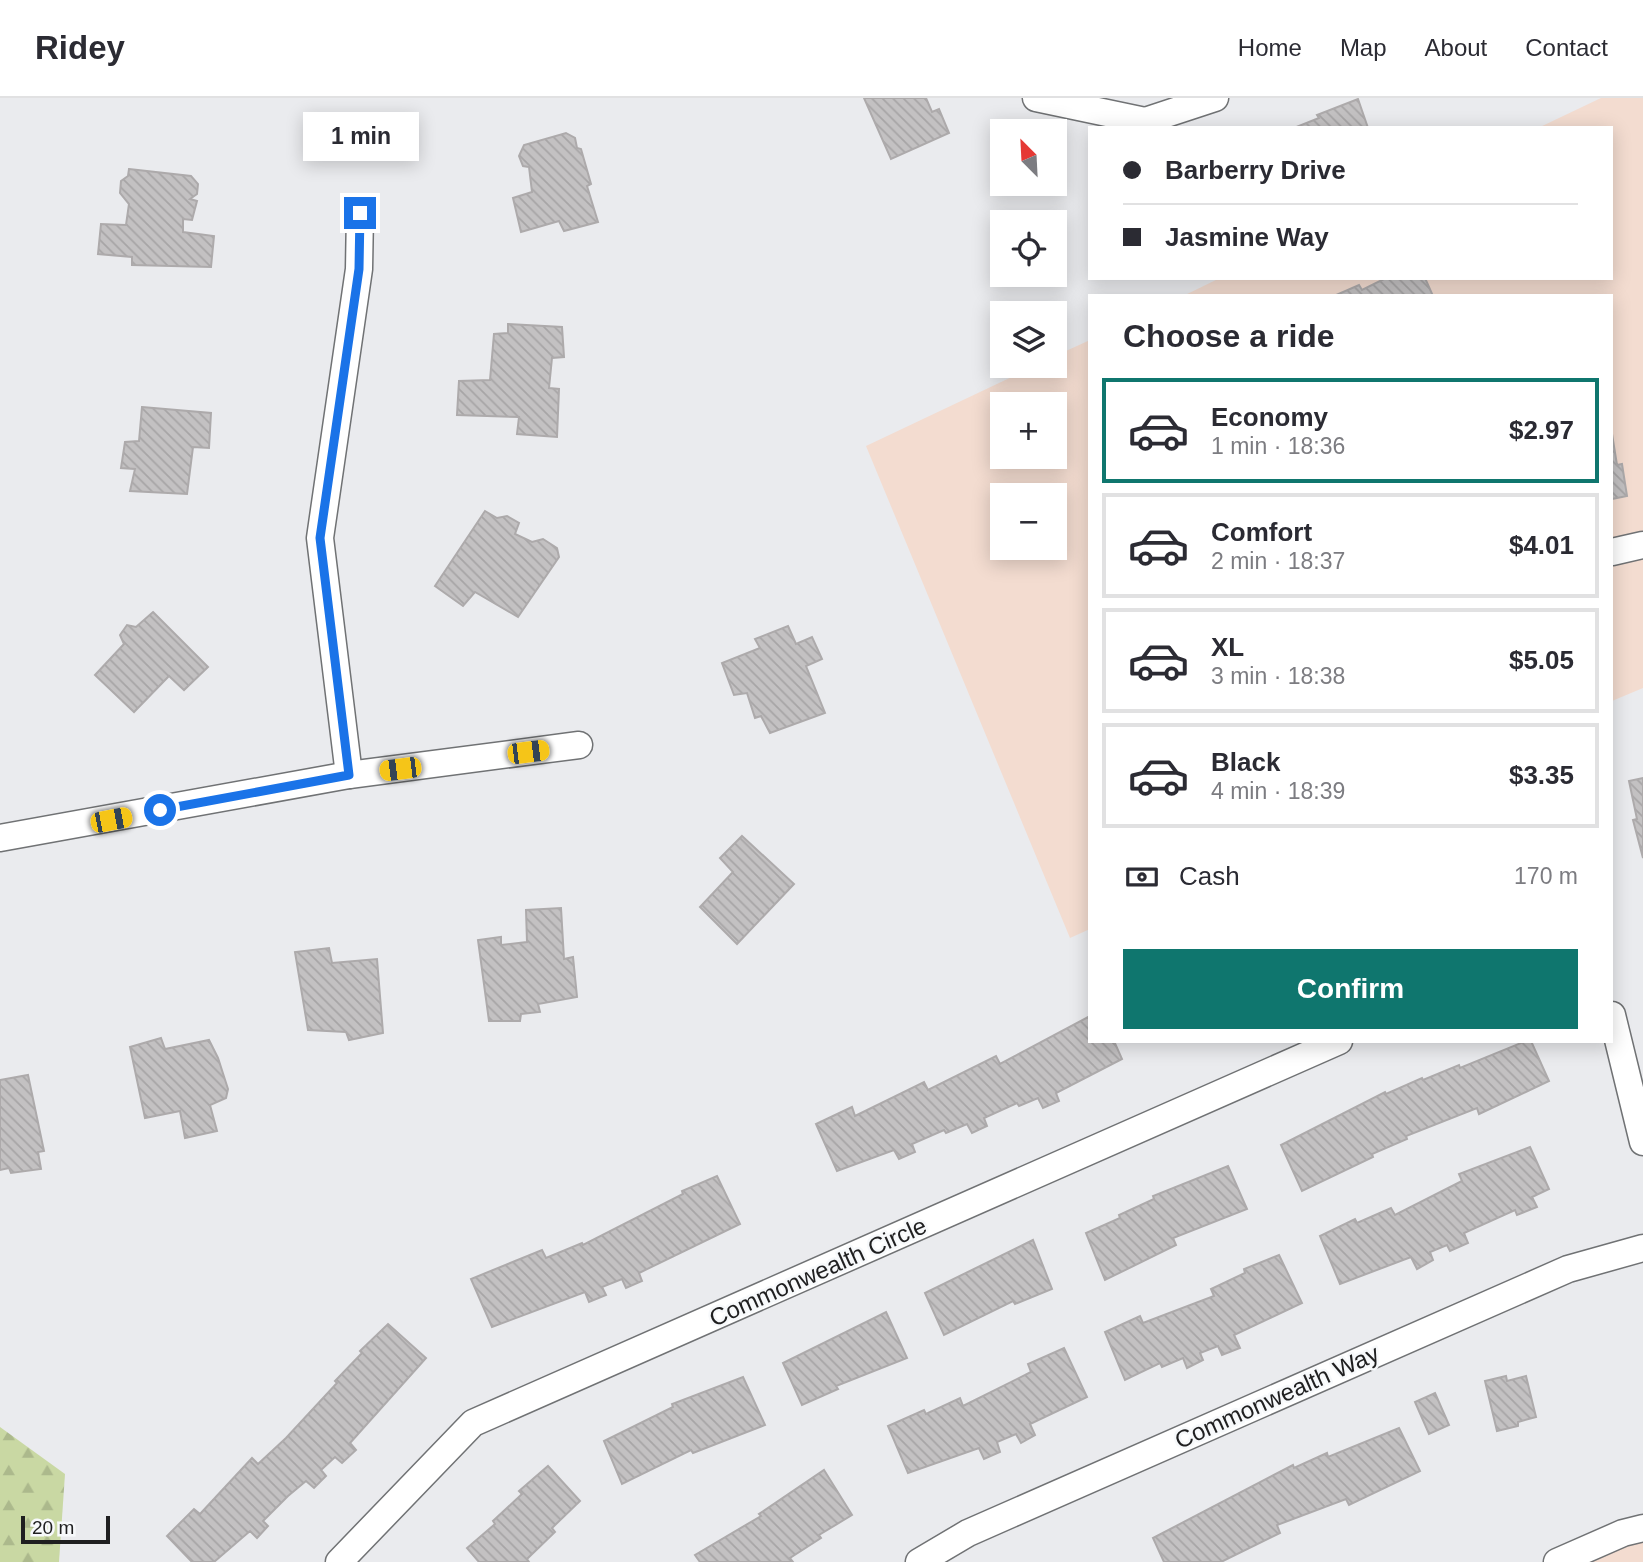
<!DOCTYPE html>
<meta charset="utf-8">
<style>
body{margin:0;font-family:Helvetica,sans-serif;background:#f7f7f7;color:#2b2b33;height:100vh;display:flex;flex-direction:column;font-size:26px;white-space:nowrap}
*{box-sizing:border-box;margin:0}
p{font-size:23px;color:#7c7c81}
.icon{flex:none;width:38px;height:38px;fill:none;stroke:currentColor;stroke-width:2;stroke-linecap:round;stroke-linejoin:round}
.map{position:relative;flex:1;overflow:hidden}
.sheet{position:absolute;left:1088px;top:196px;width:525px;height:749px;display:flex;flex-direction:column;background:#fff;border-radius:0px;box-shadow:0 4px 18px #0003}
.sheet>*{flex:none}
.banner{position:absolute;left:1088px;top:28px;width:525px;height:154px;border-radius:0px;box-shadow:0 4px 18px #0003;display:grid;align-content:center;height:154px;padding:0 35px;background:#fff}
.needle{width:46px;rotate:336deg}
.tools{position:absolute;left:990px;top:21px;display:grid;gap:14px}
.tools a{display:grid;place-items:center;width:77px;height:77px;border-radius:0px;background:#fff;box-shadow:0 4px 18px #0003;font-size:35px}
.scale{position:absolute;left:21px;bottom:18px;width:89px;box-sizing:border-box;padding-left:7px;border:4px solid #1f1f20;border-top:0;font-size:19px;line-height:24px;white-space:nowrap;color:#1f1f20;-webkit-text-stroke:5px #f7f9fb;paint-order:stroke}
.end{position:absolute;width:32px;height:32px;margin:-16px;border:9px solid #1a73e8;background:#fff;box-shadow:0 0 0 4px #fff}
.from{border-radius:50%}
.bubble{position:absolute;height:49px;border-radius:0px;background:#fff;box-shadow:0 4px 18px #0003;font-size:23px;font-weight:600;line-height:49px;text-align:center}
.car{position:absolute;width:21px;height:42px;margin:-21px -10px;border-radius:9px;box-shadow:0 0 5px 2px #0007;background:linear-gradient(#f5c518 24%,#345 0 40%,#f5c518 0 76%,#345 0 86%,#f5c518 0)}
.banner b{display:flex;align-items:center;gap:24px;height:66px;font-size:26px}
.banner b+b{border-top:2px solid #e1e1e2}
.banner i{width:18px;height:18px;background:#2b2b33}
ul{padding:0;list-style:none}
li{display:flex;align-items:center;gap:21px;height:105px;margin:0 14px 10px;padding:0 21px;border:4px solid #e1e1e2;border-radius:0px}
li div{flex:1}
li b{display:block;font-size:26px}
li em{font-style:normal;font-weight:600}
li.active{border-color:#0f766e}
li>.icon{width:63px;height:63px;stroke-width:1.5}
h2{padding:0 35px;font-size:32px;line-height:84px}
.pay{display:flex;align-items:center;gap:18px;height:77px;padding:0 35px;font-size:26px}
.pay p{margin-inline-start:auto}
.button{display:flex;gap:14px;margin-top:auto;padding:14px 35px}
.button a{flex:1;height:80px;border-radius:0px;background:#0f766e;color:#fff;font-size:28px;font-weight:600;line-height:80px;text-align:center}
header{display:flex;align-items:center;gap:42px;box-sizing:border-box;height:98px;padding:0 35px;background:#fff;border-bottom:2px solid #e1e1e2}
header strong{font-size:33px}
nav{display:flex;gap:38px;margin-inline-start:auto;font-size:24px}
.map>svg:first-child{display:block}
.commercial{fill:#f3dcd0;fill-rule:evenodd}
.forest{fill:url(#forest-firs)}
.building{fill:url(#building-back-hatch);stroke:#adaaab;stroke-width:2}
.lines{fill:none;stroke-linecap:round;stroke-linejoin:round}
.street-casing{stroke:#707274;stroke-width:29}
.street{stroke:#fff;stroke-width:26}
.route{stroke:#1a73e8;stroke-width:9}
.labels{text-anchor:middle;stroke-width:5;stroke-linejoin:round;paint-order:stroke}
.street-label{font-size:24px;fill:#1f1f20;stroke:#f7f9fb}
</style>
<header>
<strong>Ridey</strong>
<nav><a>Home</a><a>Map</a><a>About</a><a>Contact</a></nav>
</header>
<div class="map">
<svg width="1643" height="1464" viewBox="0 0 1643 1464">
<defs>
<pattern id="forest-firs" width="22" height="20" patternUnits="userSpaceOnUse" patternTransform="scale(1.75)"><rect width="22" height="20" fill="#c9d8a3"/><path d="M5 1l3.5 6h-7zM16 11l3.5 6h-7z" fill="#acb98c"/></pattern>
<pattern id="building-back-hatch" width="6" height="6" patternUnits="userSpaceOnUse" patternTransform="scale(1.75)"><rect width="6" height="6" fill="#c3c1c2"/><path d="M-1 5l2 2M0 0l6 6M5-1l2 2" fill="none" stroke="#a7a5a6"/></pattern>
</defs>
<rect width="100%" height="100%" fill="#eaebee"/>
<g class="commercial">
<path d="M1601,0H1643V590L1612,603V198H1183L1220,180H1612V30H1538Z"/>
<path d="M1090,242V831L1070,840L866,348L1035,268H1055V258ZM1003,306H1055V359H1003ZM1003,397H1055V450H1003Z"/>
<path d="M1643,1425V1464H1566Z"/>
</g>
<path class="forest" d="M0,1329L65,1376L59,1464H0Z"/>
<g class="building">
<path d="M864,0H926L932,14L939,11L949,35L891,61Z"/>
<path d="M1358,1L1368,30H1294L1319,20L1317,17Z"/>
<path d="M566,35L575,40L577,50L581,51L591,86L587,88L598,124L564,133L559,123L521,134L513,100L532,94L529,69L523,68L519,58L524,47Z"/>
<path d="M129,71L191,78L198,86L197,96L190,101L197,103L192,122L183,121V134L214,138L211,169L132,167V159L98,156L101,126L126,127L129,106L120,95L121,83L128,78Z"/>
<path d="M1386,180H1425L1433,198H1334L1359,187L1362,192Z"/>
<path d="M508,226L562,229L564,259L552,260L549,290L559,291L557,339L517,336L519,319L457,317L459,283L490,282L494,236L508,235Z"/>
<path d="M142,309L211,315L209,350L193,349L187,396L130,393L135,371L121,370L125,344L139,343Z"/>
<path d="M1612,336L1617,367L1622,366L1627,398L1612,401Z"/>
<path d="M485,413L497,420L507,418L519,425L515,436L532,444L543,441L557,450L559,459L518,519L475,494L463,508L435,488Z"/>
<path d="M153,514L208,569L184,592L169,578L134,614L95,577L124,546L120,537L127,527L136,529Z"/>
<path d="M788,528L796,546L812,539L822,561L806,568L825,615L770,635L761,618L755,620L747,595L734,597L722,565L760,550L755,541Z"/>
<path d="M1643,680V760L1633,722L1637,721L1629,683Z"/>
<path d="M742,738L794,786L737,846L700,809L733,774L720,760Z"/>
<path d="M561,810L564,861L573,859L577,899L538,906L540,914L521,916L520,923H489L478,842L501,839V847L527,844L526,812Z"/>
<path d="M329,850L332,865L377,861L383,935L349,942L346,934L308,932L295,854Z"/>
<path d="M1090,918V943H1114L1122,961L1056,995L1059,1003L1043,1010L1038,1000L1019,1008L1017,1005L984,1020L987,1028L972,1035L967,1026L946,1035L944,1032L912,1046L915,1054L899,1061L894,1052L837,1073L816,1026L852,1009L855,1018L924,984L928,992L996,958L1000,966Z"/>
<path d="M161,940L165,951L209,942L218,960L228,991L226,1000L210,1007L217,1033L185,1040L180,1013L145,1020L130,949Z"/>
<path d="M1526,943H1531L1549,983L1479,1016L1477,1010L1406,1038L1407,1041L1372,1056L1373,1059L1302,1093L1281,1047L1385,994L1386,996L1422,980L1423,982L1459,967L1460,970Z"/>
<path d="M28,977L44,1053L38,1054L41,1071L11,1075L9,1070L0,1072V982Z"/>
<path d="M1530,1049L1549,1091L1532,1099L1537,1109L1517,1117L1515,1112L1464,1135L1468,1145L1450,1153L1447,1147L1430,1154L1433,1162L1417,1171L1411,1159L1340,1186L1320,1138L1355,1121L1357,1125L1391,1110L1395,1117L1462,1083L1459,1076Z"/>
<path d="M1228,1068L1247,1111L1173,1140L1176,1147L1105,1182L1086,1135L1120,1120L1119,1117L1154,1101L1153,1098Z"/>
<path d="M717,1078L740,1126L639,1175L642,1183L626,1190L622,1181L602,1189L606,1197L589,1204L585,1194L492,1229L471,1181L542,1152L546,1160L582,1145L583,1147L683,1096L682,1093Z"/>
<path d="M1033,1142L1052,1191L1015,1206L1013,1203L944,1237L925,1195Z"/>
<path d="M1279,1157L1302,1205L1234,1237L1240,1250L1222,1257L1218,1248L1200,1255L1203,1262L1187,1270L1183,1260L1162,1269L1160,1265L1125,1282L1105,1234L1140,1218L1143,1225L1214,1198L1211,1191L1245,1175L1244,1171Z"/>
<path d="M886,1214L907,1260L836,1288L838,1291L802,1307L783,1265Z"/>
<path d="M388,1226L426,1260L350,1345L356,1352L342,1365L335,1359L321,1372L326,1378L314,1390L306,1383L288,1398L263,1423L268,1428L257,1440L250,1433L214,1464H192L167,1438L194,1411L200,1416L252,1360L258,1366L286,1340L337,1285L335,1283L362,1255L360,1253Z"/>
<path d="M1064,1250L1087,1299L1030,1326L1035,1337L1021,1345L1016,1336L997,1344L1000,1354L984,1361L979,1350L908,1375L888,1328L924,1312L926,1316L960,1300L963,1308L1031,1274L1028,1266Z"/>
<path d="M1506,1278L1507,1283L1526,1278L1536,1319L1518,1324V1328L1497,1333L1485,1283Z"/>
<path d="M743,1279L765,1327L693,1355L691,1352L622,1386L604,1343L673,1309L672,1306Z"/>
<path d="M1435,1295L1449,1327L1429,1336L1415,1304Z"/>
<path d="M1399,1330L1420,1373L1349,1407L1346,1401L1277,1427L1280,1435L1221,1464H1164L1153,1440L1293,1367L1294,1370L1327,1355L1328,1359Z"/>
<path d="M548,1368L580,1403L552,1430L555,1434L527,1461L529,1464H479L467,1450L495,1426L493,1423L522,1396L519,1393Z"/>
<path d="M824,1372L852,1417L819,1437L821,1440L790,1460L793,1464H700L695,1457L761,1418L759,1416Z"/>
</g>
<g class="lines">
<g class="street-casing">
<g id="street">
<path d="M1036,0L1145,23L1215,0"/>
<path d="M1612,454L1643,447"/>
<path d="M349,677L320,440L359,171L360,115"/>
<path d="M0,740L349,677L579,647"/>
<path d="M1612,917L1643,1044"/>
<path d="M339,1464L473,1325L1339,943"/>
<path d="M919,1464L968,1435L1568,1171L1643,1150"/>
<path d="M1557,1464L1623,1435L1643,1430"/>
</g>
</g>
<use href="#street" class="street"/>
</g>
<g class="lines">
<path class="route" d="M160,712L349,677L320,440L359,171L360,115"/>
</g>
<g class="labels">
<g class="street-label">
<text transform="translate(818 1174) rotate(-24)" y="8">Commonwealth Circle</text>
<text transform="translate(1277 1299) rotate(-24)" y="8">Commonwealth Way</text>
</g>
</g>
</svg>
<div class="tools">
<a><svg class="needle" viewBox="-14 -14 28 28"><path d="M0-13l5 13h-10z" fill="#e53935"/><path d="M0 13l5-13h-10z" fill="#7c7c81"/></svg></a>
<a><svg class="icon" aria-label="locate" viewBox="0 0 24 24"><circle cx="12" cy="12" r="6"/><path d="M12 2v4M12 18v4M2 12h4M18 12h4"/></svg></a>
<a><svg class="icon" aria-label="layers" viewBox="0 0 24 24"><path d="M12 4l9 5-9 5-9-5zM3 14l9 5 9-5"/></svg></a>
<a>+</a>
<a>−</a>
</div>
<div class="scale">20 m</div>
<i class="end from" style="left:160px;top:712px"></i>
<i class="end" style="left:360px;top:115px"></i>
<div class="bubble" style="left:303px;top:14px;width:116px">1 min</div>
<i class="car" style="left:528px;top:654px;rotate:83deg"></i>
<i class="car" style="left:400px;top:671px;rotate:263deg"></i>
<i class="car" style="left:111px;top:722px;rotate:79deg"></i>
<div class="banner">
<b><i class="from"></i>Barberry Drive</b>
<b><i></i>Jasmine Way</b>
</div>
<section class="sheet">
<h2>Choose a ride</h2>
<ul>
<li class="active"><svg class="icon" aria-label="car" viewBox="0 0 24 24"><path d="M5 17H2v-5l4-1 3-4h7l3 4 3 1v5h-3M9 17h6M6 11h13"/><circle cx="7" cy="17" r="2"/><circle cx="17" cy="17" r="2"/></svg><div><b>Economy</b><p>1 min · 18:36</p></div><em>$2.97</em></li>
<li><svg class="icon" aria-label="car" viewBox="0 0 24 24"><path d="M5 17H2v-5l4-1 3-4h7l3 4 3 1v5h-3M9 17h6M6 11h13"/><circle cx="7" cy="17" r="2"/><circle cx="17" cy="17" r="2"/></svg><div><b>Comfort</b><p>2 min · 18:37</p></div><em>$4.01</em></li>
<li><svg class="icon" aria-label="car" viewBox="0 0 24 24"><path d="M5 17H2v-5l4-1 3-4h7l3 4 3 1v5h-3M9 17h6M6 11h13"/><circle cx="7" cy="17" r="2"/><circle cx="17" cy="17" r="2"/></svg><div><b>XL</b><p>3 min · 18:38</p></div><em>$5.05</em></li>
<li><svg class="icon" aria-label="car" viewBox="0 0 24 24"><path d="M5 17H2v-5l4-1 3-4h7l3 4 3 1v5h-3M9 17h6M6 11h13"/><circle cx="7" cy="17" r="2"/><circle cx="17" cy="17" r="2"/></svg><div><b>Black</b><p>4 min · 18:39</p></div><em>$3.35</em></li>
</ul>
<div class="pay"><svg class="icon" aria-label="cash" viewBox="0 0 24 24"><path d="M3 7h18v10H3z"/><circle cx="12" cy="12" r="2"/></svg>Cash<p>170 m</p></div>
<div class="button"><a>Confirm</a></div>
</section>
</div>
